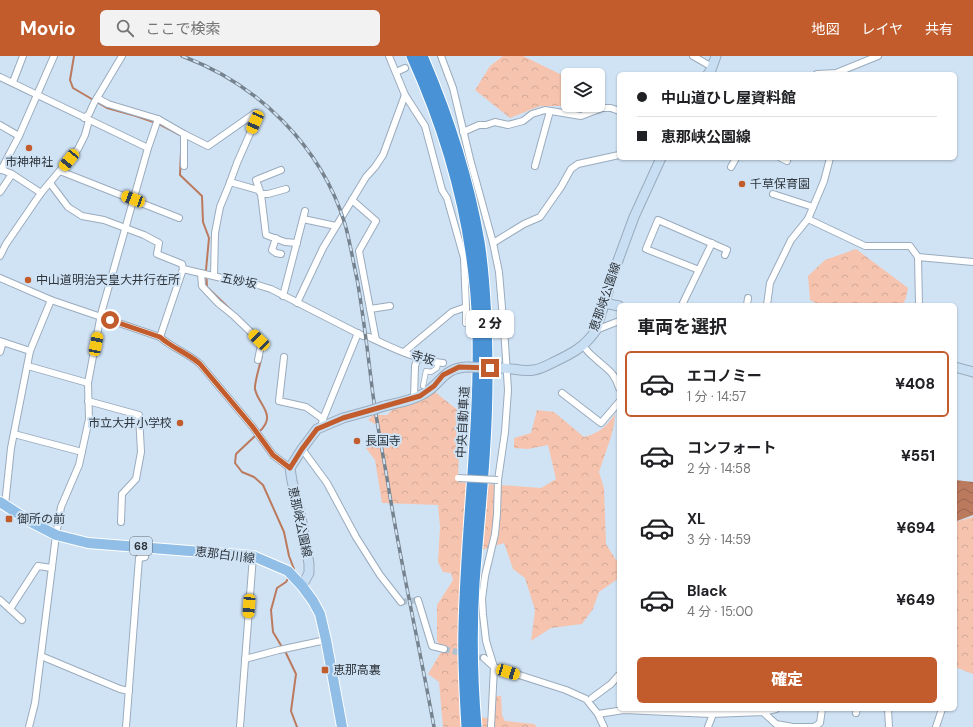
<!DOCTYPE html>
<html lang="ja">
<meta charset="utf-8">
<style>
body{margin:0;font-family:"DM Sans","Noto Sans JP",sans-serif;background:#f2f2f2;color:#202124;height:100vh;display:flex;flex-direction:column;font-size:15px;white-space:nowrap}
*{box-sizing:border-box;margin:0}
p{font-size:13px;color:#757577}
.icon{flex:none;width:22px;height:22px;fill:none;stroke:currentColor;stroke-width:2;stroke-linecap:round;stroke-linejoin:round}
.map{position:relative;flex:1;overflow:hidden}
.details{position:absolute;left:617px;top:247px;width:340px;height:408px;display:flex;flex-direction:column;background:#fff;border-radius:6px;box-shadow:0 1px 3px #0004}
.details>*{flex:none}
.guide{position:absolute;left:617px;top:16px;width:340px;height:88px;border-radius:6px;box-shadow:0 1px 3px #0004;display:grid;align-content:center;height:88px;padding:0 20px;background:#fff}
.buttons{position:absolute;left:561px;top:12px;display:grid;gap:8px}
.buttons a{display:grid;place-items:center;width:44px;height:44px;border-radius:6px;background:#fff;box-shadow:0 1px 3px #0004;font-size:20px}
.end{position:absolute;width:18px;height:18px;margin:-9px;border:5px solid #c25c2c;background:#fff;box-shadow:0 0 0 2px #fff}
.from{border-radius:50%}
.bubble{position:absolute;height:28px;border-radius:6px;background:#fff;box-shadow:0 1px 3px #0004;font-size:13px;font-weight:800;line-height:28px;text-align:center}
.car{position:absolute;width:12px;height:24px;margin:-12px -6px;border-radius:5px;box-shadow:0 0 3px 1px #0007;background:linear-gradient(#f5c518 24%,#345 0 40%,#f5c518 0 76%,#345 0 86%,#f5c518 0)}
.guide b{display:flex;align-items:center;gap:14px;height:38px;font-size:15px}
.guide b+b{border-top:1px solid #e0e0e0}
.guide i{width:10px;height:10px;background:#202124}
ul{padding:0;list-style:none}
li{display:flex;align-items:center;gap:12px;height:66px;margin:0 8px 6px;padding:0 12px;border:2px solid transparent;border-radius:6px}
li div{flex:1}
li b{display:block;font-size:15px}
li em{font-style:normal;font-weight:800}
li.on{border-color:#c25c2c}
li>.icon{width:36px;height:36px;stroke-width:1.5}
h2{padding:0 20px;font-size:18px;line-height:48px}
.primary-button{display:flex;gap:8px;margin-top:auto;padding:8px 20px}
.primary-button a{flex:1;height:46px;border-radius:6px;background:#c25c2c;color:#fff;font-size:16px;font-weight:800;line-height:46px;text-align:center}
header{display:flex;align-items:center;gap:24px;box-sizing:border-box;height:56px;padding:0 20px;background:#c25c2c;color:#fff}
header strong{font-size:19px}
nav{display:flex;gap:22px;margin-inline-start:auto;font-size:14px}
.search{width:280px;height:36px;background:#f2f2f2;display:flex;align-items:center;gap:10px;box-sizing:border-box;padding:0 14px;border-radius:6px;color:#757577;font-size:15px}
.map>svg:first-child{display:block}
.forest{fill:url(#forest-crowns)}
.water{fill:url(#water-waves)}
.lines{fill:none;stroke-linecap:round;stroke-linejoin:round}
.stream{stroke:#bb7a5e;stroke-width:2}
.minor-tunnel{stroke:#afc0d0;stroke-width:6;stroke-dasharray:6 3;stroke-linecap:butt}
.pedestrian-casing{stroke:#9aabbd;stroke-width:6}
.minor-casing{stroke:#9aabbd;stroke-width:8}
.secondary-casing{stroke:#9aabbd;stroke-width:11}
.primary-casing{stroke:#fff;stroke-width:12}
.motorway-casing{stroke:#fff;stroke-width:13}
.pedestrian{stroke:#fff;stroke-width:4.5}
.minor{stroke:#fff;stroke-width:6}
.secondary{stroke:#c8def2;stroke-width:9}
.primary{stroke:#91bee6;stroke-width:10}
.motorway{stroke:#4892d5;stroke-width:11}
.rail-casing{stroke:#76838e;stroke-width:3.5}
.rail{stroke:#d0e3f5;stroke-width:2;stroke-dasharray:6;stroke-linecap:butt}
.minor-bridge-casing{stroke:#9aabbd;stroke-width:8;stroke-linecap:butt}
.secondary-bridge-casing{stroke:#9aabbd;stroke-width:11;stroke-linecap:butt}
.minor-bridge{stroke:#fff;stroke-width:6}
.secondary-bridge{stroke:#c8def2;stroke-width:9}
.route{stroke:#c25c2c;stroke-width:5}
.poi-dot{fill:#c25c2c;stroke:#d0e3f5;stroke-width:1.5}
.labels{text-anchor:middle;stroke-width:4;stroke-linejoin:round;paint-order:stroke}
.shield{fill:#d0e3f5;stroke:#5e6873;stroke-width:1}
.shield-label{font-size:11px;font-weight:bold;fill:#2d343b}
.poi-label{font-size:12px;fill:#2d343b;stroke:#d0e3f5;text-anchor:start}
.street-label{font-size:12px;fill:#2d343b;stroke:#d0e3f5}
</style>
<header>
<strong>Movio</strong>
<div class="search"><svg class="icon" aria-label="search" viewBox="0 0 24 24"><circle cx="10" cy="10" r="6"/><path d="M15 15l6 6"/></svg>ここで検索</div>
<nav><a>地図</a><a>レイヤ</a><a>共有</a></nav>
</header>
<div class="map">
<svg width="973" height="671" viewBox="0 0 973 671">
<defs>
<pattern id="forest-crowns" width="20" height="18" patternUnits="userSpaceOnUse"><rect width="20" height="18" fill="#f6c4ae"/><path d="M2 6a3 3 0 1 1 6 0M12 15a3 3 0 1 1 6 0" fill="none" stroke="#d3a997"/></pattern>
<pattern id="water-waves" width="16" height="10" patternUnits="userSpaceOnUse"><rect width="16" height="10" fill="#bb7a5e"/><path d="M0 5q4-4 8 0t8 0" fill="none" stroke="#98654f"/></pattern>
</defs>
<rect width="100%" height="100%" fill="#d0e3f5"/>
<g class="forest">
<path d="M503,0H523L568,22V49L573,50H540L510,62L475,34L490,10Z"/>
<path d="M856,193L908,232L906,242L903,249H820L810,244L808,220L825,204Z"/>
<path d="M435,336L460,356L458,426L541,432L556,423L548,389L528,393L514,392V382L531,377L537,354L554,356L584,381C599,377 606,371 615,358L614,368L611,381L599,416L604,432L606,488L616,504L619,502V522L599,536L593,553L582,568L551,572L531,585L535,554L525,522L513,513L504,487L463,500L459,658L493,663L495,640H501L502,659L505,665L534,668L537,671H443L439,626L428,618L441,596L437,584V549L453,524L451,517L443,516L438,506L440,471L438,449L382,447L375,404L366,392C375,384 380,381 377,369L368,364L373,359H387L396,350Z"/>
<path d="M973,461V618L955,611V466Z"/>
</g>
<path class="water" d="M955,424L973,426V459L957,465L955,464Z"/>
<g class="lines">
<g class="stream">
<path d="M74,0L70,24L73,32L107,52L136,60L159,68L182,80"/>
<path d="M181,95L180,119L202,140L203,166L209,182L206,214L207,231L233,256"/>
<path d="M258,279L264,285L263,290"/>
<path d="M259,376C278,359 258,349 255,333C254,327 261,306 262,299"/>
<path d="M256,379L236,398L235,407L242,416L254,421L263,429L284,476L289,500L294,513L293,515"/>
<path d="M282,591L273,576L271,554L277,532L286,526L289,521"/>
<path d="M285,595L296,618L291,655L297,671"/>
</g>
<g class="minor-tunnel">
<path d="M401,546L418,544"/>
<path d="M444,593L484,602"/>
</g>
<g class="pedestrian-casing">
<path id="pedestrian" d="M423,330L426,315L431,316L437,312L438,307"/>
</g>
<g class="minor-casing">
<g id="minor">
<path d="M389,0L405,39L425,70L442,134L447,142L464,202L466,251V267"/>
<path d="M441,0L453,32L470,103L493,187L499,216L505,287L508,334L505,376L498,424L497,458L495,478L485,520L482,543L483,559L486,585L494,611L491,671"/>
<path d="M693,0L712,11"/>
<path d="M396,16L405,12"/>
<path d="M817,18L836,17L878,0"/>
<path d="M0,21L148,92L101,258L88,327L89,363L79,409L61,451L56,479L35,647L29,671"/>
<path d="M13,26L23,0"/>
<path d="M97,42L108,48L158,63L184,78V110"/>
<path d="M84,62L89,58L94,47L122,0"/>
<path d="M0,69L19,80"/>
<path d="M463,76L479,69H486L495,66L508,69L523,65L532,58L545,54L581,60L602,52H611L619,55"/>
<path d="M184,78L208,90L255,57"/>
<path d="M148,92L158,63"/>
<path d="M781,102L787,105"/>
<path d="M535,110L550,55"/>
<path d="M731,111L736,102"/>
<path d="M0,113L12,118L41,137"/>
<path d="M1,114L19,80L54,0"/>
<path d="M281,114L256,124L261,138L266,179L285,186L297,187"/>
<path d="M60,115L179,162"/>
<path d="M230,126L258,134L261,138H268L286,133"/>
<path d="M50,127L68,151L82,160L104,164L144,179L159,187L157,198L182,208L183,213L160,281"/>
<path d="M0,136L12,118"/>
<path d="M773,138L813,151"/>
<path d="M352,144L376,165L359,195L376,284"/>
<path d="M303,163L336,170"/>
<path d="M808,163L865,190H910L918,201L919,249"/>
<path d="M276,182L272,194L276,197L281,198"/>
<path d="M493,187L524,168L540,161L561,131L571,113L578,108L619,99"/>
<path d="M0,200L6,188L41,137L78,93L85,79L89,64"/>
<path d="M918,201L973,206"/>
<path d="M183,213L226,223L251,227L271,233L363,280L369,281C390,291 419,305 443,307"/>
<path d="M699,214L646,193L658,164L727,194L725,199"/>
<path d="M201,217L202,230L218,247L234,260L259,284L261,289L258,304"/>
<path d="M214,220L215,177L220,151L229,129L237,107L255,66V57"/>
<path d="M0,222L51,244L160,281C172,292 188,297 200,308L252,370L273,399L290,412"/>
<path d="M283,240L305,155"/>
<path d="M297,247L323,192L366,121L375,111L383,99L405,39"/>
<path d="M682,249L712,187"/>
<path d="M747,249L748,242"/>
<path d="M767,249L770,227L791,184L808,163L824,125L830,102"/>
<path d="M370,253L390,250"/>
<path d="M596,274L619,265"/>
<path d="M0,285L30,295"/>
<path d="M583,290C587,295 592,300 597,304C608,314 615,317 619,332"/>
<path d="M0,296L3,286"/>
<path d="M404,296L452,256L466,251"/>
<path d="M284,301L279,345L306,351L323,363"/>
<path d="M28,310L88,327"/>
<path d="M562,337L601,367L619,346"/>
<path d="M414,342L415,310L418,301"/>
<path d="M88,345L139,359L141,396L136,423L122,438L121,466"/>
<path d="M321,371L323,363L358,277"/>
<path d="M14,378L82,396"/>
<path d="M302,393L327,427L356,481L380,519L401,546"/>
<path d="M5,449L11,392L30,295L51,244"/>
<path d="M0,544L22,564"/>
<path d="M418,544L432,590L444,593"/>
<path d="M10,553L38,510L52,512"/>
<path d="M41,600L120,633L129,635"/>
<path d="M484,602L494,611L566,634L586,643L598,658L604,671"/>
<path d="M245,603L279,594L326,584"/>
<path d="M592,642L611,628L619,619"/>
<path d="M888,653L889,671"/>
<path d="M763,656L776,653"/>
<path d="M856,657L857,653"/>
<path d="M598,658L624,654L711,658L763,656L776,668L793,671"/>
<path d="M126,671L139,502L145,501L146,495"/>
<path d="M240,671L253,500"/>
<path d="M708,671L713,658"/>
<path d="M795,671H814L820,667L822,653"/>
<path d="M936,671L942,653"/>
</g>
</g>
<g class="secondary-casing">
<g id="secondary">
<path d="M708,18L711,14L716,0"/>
<path d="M604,247L619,250"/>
<path d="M955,311L973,316"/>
<path d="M502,312C512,312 523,316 534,314C541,313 548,309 554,306C571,298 585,291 596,274L616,210L634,161L661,102"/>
<path d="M384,350C397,347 411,345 423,338C441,329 442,312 467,311"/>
<path d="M302,530L309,517V508L302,466L292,425L290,412L302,393L317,373L343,362L372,354"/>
</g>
</g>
<g class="primary-casing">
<path id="primary" d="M0,446L31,466L56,479L88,487L253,500L288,515L302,530L313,545L320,558L326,584L342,671"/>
</g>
<g class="motorway-casing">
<g id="motorway">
<path d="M412,0C452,88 476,180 478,278C480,376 466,474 464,572C463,605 465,638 467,671"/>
<path d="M422,0C448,60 468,121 479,186C486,231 487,277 487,322C487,391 479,459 474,527C471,575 472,623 476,671"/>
</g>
</g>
<use href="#pedestrian" class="pedestrian"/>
<use href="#minor" class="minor"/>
<use href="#secondary" class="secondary"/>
<use href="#primary" class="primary"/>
<use href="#motorway" class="motorway"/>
<g class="rail-casing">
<path id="rail" d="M182,0C258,28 321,90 345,168C350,186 353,205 357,223C364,262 368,300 373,339C377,367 382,394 387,422C400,505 419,588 434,671"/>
</g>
<use href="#rail" class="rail"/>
<g class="minor-bridge-casing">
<g id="minor-bridge">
<path d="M466,267L499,265"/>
<path d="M458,422L498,424"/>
</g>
</g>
<g class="secondary-bridge-casing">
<g id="secondary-bridge">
<path d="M467,311L502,312"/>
<path d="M372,354L384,350"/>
</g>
</g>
<use href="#minor-bridge" class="minor-bridge"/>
<use href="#secondary-bridge" class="secondary-bridge"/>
</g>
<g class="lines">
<path class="route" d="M110,264L160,281C172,292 188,297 200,308L252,370L273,399L290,412L302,393L317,373L343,362L420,340L434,330L443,319L459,311L490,312"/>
</g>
<g class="poi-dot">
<circle cx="29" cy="92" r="4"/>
<circle cx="742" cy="128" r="4"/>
<circle cx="28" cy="224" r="4"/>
<circle cx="180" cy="367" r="4"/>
<circle cx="357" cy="385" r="4"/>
<rect x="5" y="459" width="8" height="8" rx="2"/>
<rect x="321" y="610" width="8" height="8" rx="2"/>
</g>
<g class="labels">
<rect class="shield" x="130" y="481" width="22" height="18" rx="3"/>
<g class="shield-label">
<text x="141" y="494">68</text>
</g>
<g class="poi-label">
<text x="29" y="110" text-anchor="middle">市神神社</text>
<text x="750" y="132">千草保育園</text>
<text x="36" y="228">中山道明治天皇大井行在所</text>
<text x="172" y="371" text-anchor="end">市立大井小学校</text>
<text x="365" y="389">長国寺</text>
<text x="17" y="467">御所の前</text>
<text x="333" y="618">恵那高裏</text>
</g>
<g class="street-label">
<text transform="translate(239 225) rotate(11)" y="4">五妙坂</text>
<text transform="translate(605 241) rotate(-71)" y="4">恵那峡公園線</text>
<text transform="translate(423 302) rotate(17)" y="4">寺坂</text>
<text transform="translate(463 366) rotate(-87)" y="4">中央自動車道</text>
<text transform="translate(300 466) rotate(78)" y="4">恵那峡公園線</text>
<text transform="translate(225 499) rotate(7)" y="4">恵那白川線</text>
</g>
</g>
</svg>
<div class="buttons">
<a><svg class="icon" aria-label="layers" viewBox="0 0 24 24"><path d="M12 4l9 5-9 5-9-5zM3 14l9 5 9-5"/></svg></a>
</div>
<i class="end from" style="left:110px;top:264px"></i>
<i class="end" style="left:490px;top:312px"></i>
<div class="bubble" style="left:466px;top:254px;width:48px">2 分</div>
<i class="car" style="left:255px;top:66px;rotate:204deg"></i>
<i class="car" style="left:69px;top:104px;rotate:219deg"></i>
<i class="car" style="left:133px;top:143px;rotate:291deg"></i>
<i class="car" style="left:259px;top:284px;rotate:314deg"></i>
<i class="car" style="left:96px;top:288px;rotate:11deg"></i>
<i class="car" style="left:249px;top:550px;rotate:184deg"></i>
<i class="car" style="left:508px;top:616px;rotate:107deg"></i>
<div class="guide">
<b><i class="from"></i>中山道ひし屋資料館</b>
<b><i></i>恵那峡公園線</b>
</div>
<section class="details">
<h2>車両を選択</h2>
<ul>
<li class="on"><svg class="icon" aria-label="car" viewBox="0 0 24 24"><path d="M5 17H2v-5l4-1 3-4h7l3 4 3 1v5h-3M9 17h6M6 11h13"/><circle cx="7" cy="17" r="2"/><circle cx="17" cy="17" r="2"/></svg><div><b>エコノミー</b><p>1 分 · 14:57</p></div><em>¥408</em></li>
<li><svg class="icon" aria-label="car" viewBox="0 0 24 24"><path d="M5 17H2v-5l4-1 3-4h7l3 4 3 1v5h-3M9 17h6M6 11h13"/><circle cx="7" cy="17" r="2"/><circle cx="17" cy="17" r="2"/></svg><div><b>コンフォート</b><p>2 分 · 14:58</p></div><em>¥551</em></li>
<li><svg class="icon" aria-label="car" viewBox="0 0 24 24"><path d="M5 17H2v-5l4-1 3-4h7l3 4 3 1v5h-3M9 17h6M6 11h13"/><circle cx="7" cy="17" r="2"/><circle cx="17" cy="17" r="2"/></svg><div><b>XL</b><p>3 分 · 14:59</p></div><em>¥694</em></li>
<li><svg class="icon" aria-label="car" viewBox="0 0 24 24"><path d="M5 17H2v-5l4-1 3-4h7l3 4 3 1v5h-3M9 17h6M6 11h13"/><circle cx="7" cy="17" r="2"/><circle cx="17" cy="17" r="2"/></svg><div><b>Black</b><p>4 分 · 15:00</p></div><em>¥649</em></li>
</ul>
<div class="primary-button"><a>確定</a></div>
</section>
</div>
